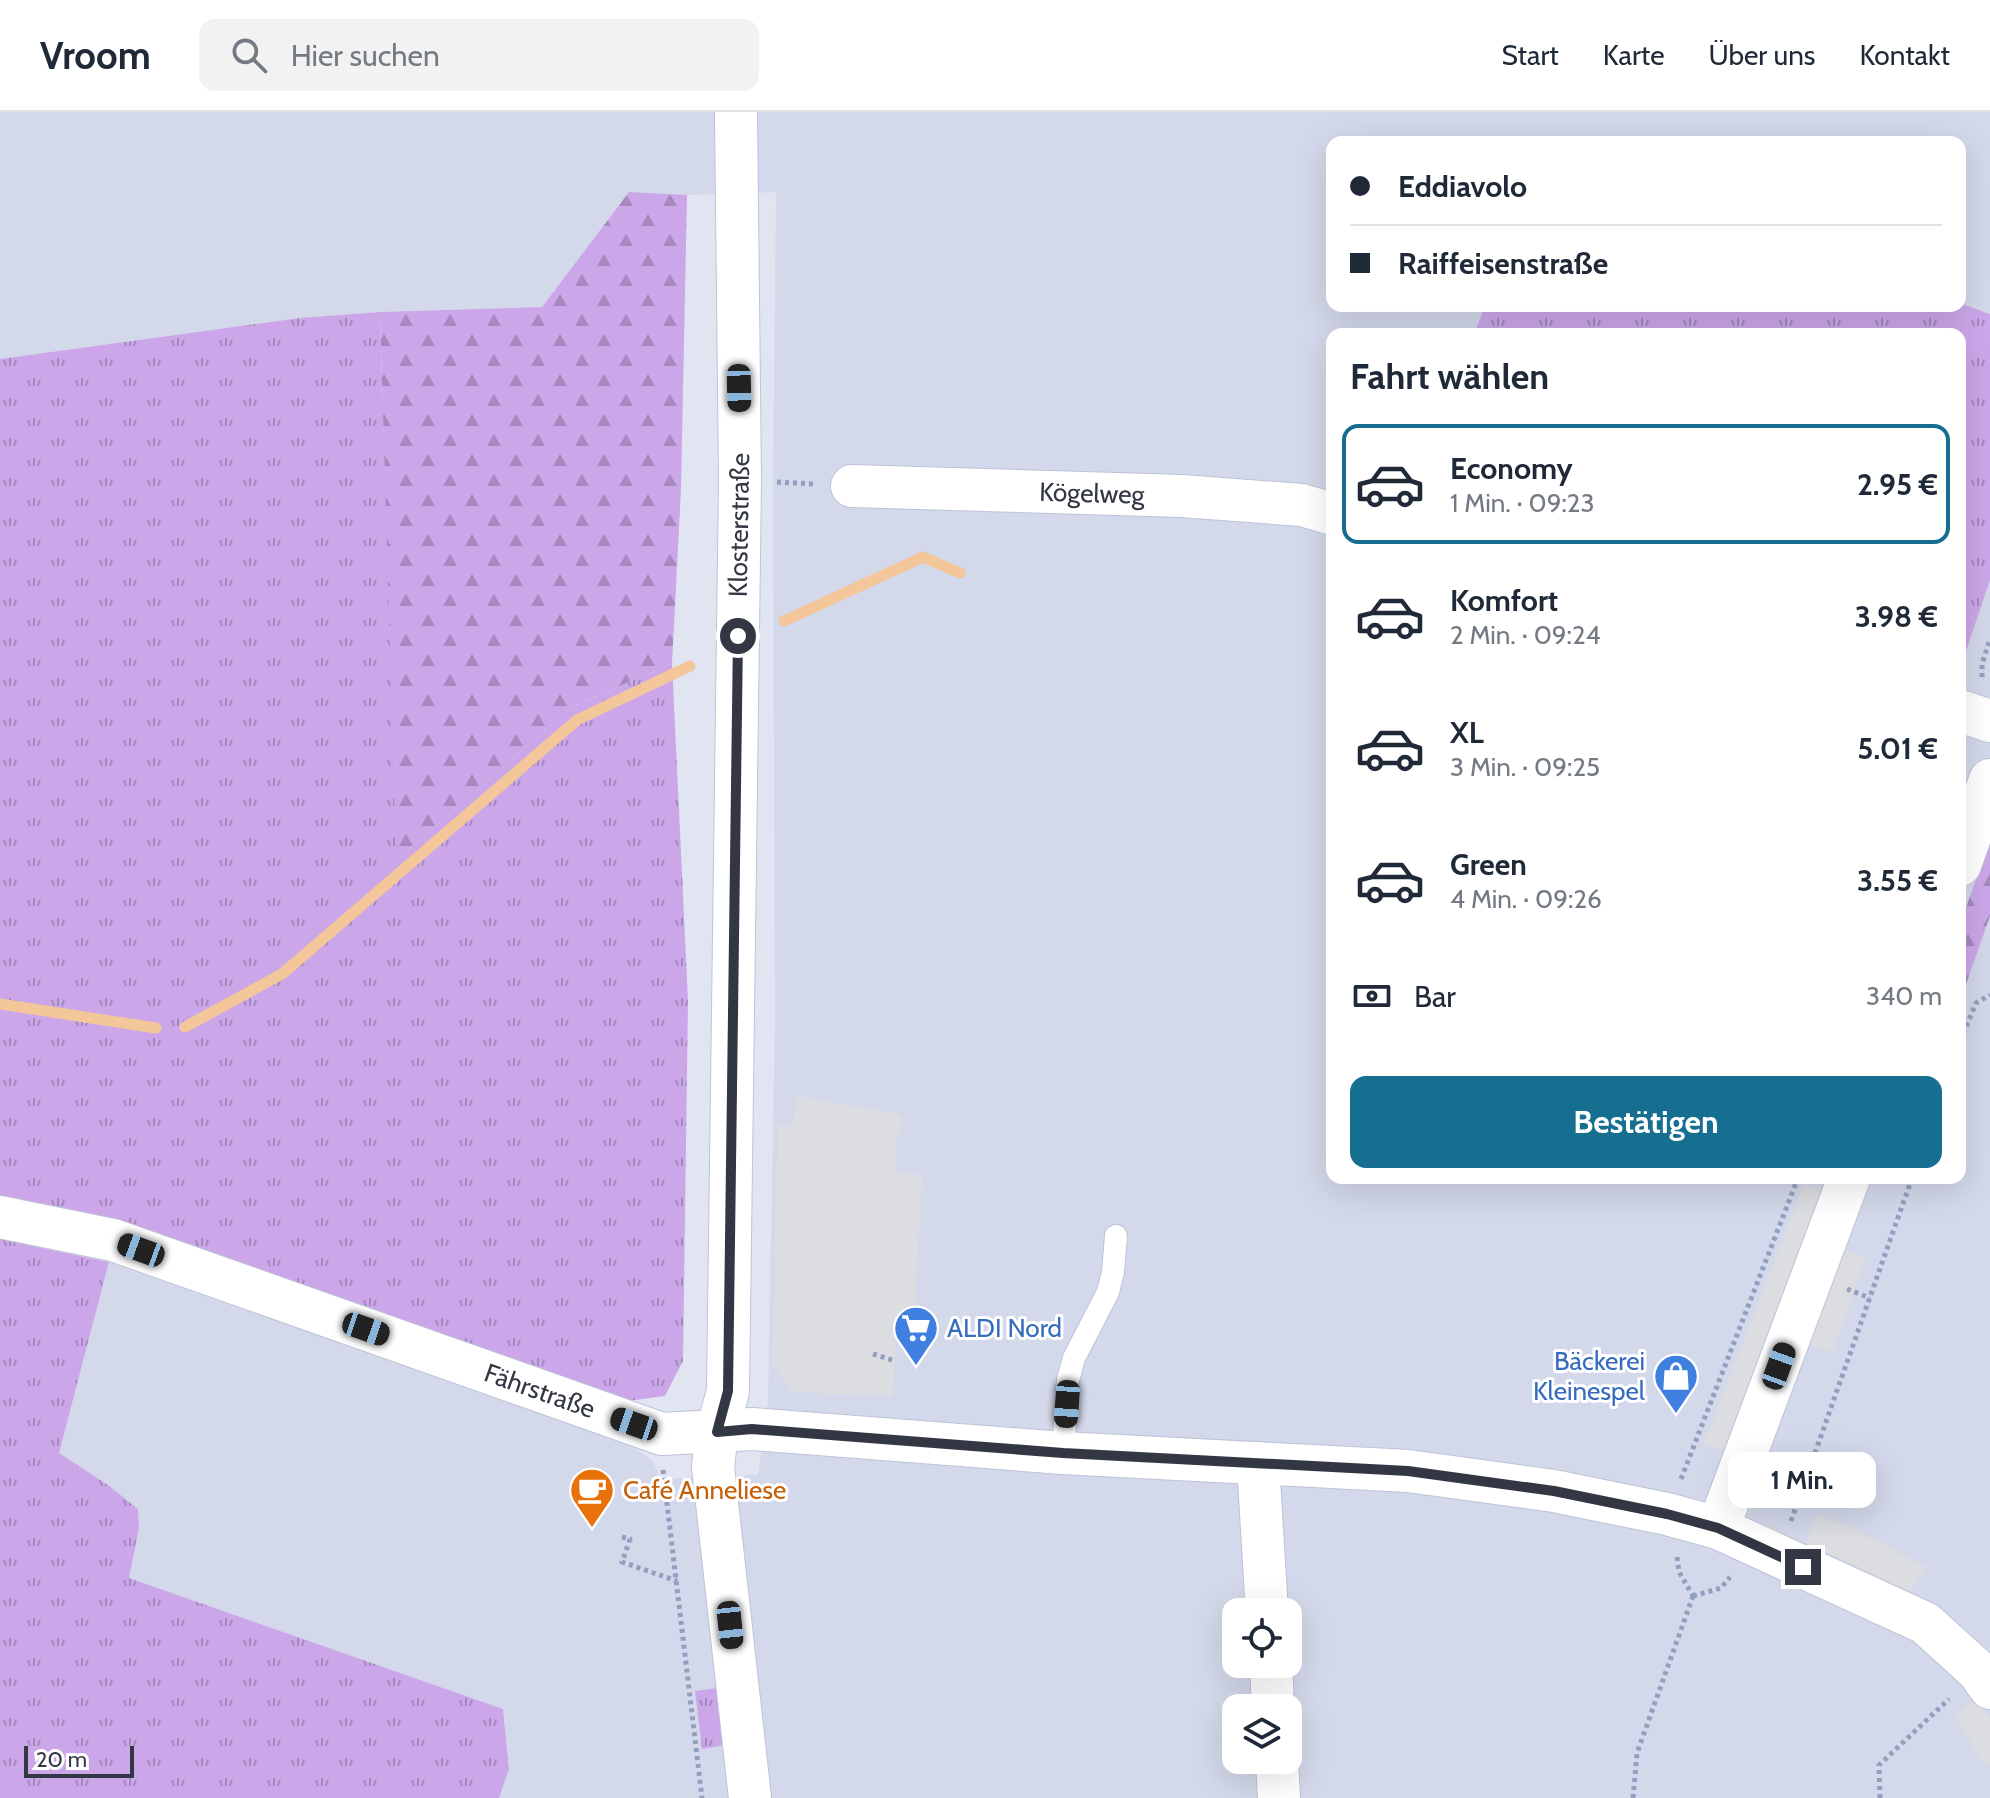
<!DOCTYPE html>
<html lang="de">
<meta charset="utf-8">
<style>
body{margin:0;font-family:Cabin,sans-serif;background:#f2f2f3;color:#1f2937;height:100vh;display:flex;flex-direction:column;font-size:30px;white-space:nowrap}
*{box-sizing:border-box;margin:0}
p{font-size:26px;color:#747a83}
.icon{flex:none;width:44px;height:44px;fill:none;stroke:currentColor;stroke-width:2;stroke-linecap:round;stroke-linejoin:round}
.map{position:relative;flex:1;overflow:hidden}
.sheet{position:absolute;left:1326px;top:216px;width:640px;height:856px;display:flex;flex-direction:column;background:#fff;border-radius:16px;box-shadow:0 8px 32px #0002}
.sheet>*{flex:none}
.guide{position:absolute;left:1326px;top:24px;width:640px;height:176px;border-radius:16px;box-shadow:0 8px 32px #0002;display:grid;align-content:center;height:176px;padding:0 24px;background:#fff}
.buttons{position:absolute;left:1222px;top:1486px;display:grid;gap:16px}
.buttons a{display:grid;place-items:center;width:80px;height:80px;border-radius:16px;background:#fff;box-shadow:0 8px 32px #0002;font-size:40px}
.scale{position:absolute;left:24px;bottom:20px;width:110px;box-sizing:border-box;padding-left:8px;border:4px solid #323743;border-top:0;font-size:22px;line-height:28px;white-space:nowrap;color:#323743;-webkit-text-stroke:6px #fff;paint-order:stroke}
.end{position:absolute;width:36px;height:36px;margin:-18px;border:10px solid #323743;background:#fff;box-shadow:0 0 0 4px #fff}
.from{border-radius:50%}
.bubble{position:absolute;height:56px;border-radius:16px;background:#fff;box-shadow:0 8px 32px #0002;font-size:26px;font-weight:700;line-height:56px;text-align:center}
.car{position:absolute;width:24px;height:48px;margin:-24px -12px;border-radius:10px;box-shadow:0 0 6px 2px #0007;background:linear-gradient(#222 24%,#8ab4d8 0 40%,#222 0 76%,#8ab4d8 0 86%,#222 0)}
.guide b{display:flex;align-items:center;gap:28px;height:76px;font-size:30px}
.guide b+b{border-top:2px solid #e0e1e3}
.guide i{width:20px;height:20px;background:#1f2937}
ul{padding:0;list-style:none}
li{display:flex;align-items:center;gap:24px;height:120px;margin:0 16px 12px;padding:0 8px;border:4px solid transparent;border-radius:16px}
li div{flex:1}
li b{display:block;font-size:30px}
li em{font-style:normal;font-weight:700}
li.current{border-color:#166e91}
li>.icon{width:72px;height:72px;stroke-width:1.5}
h2{padding:0 24px;font-size:36px;line-height:96px}
.pay{display:flex;align-items:center;gap:20px;height:88px;padding:0 24px;font-size:30px}
.pay p{margin-inline-start:auto}
.primary-button{display:flex;gap:16px;margin-top:auto;padding:16px 24px}
.primary-button a{flex:1;height:92px;border-radius:16px;background:#166e91;color:#fff;font-size:32px;font-weight:700;line-height:92px;text-align:center}
header{display:flex;align-items:center;gap:48px;box-sizing:border-box;height:112px;padding:0 40px;background:#fff;border-bottom:2px solid #e0e1e3}
header strong{font-size:38px}
nav{display:flex;gap:44px;margin-inline-start:auto;font-size:28px}
.search{width:560px;height:72px;background:#f2f2f3;display:flex;align-items:center;gap:20px;box-sizing:border-box;padding:0 28px;border-radius:16px;color:#747a83;font-size:30px}
.map>svg:first-child{display:block}
.residential{fill:#d3d8ea;fill-rule:evenodd}
.grass{fill:url(#grass-tufts)}
.forest{fill:url(#forest-firs)}
.parking{fill:#dbdde1}
.lines{fill:none;stroke-linecap:round;stroke-linejoin:round}
.stream{stroke:#f3c799;stroke-width:11}
.lane-casing{stroke:#bec4d8;stroke-width:24}
.street-casing{stroke:#bec4d8;stroke-width:44}
.path{stroke:#949fc0;stroke-width:5;stroke-dasharray:4 4;stroke-linecap:butt}
.lane{stroke:#fff;stroke-width:22}
.street{stroke:#fff;stroke-width:42}
.route{stroke:#323743;stroke-width:10}
.labels{text-anchor:middle;stroke-width:6;stroke-linejoin:round;paint-order:stroke}
.street-label{font-size:26px;fill:#323743;stroke:#fff}
.shop-label{font-size:26px;fill:#366cbe;stroke:#fff;text-anchor:start}
.food-label{font-size:26px;fill:#c56008;stroke:#fff;text-anchor:start}
</style>
<header>
<strong>Vroom</strong>
<div class="search"><svg class="icon" aria-label="search" viewBox="0 0 24 24"><circle cx="10" cy="10" r="6"/><path d="M15 15l6 6"/></svg>Hier suchen</div>
<nav><a>Start</a><a>Karte</a><a>Über uns</a><a>Kontakt</a></nav>
</header>
<div class="map">
<svg width="1990" height="1686" viewBox="0 0 1990 1686">
<defs>
<pattern id="grass-tufts" width="24" height="20" patternUnits="userSpaceOnUse" patternTransform="scale(2)"><rect width="24" height="20" fill="#cba7e9"/><path d="M3 7l-1-3M5 7V3M7 7l1-3M15 17l-1-3M17 17v-4M19 17l1-3" fill="none" stroke="#a589be"/></pattern>
<pattern id="forest-firs" width="22" height="20" patternUnits="userSpaceOnUse" patternTransform="scale(2)"><rect width="22" height="20" fill="#cba7e9"/><path d="M5 1l3.5 6h-7zM16 11l3.5 6h-7z" fill="#a589be"/></pattern>
</defs>
<rect width="100%" height="100%" fill="#e1e5f2"/>
<path class="residential" d="M0,0H1990V202L1960,191V30H1332V194H1485L1474,222H1332V1066H1960V557L1990,468V1686H499L509,1657L503,1597L129,1466L139,1416L108,1373L59,1341L109,1150L631,1334L653,1349L660,1367L758,1363L768,1290L775,913L773,378L776,80L687,83L629,80L542,195L380,200L301,206L0,247ZM1236,1500H1288V1552H1236ZM1236,1596H1288V1648H1236Z"/>
<g class="grass">
<path d="M1960,191L1990,202V468L1960,557V222H1474L1485,194H1960Z"/>
<path d="M380,200L397,748L570,596L672,551L688,888L683,1249L665,1284L628,1289L117,1108L0,1085V247L300,206Z"/>
<path d="M0,1127L109,1150L59,1341L108,1373L138,1397L139,1416L129,1466L503,1597L509,1657L499,1686H0Z"/>
<path d="M718,1576L724,1633L702,1637L695,1579Z"/>
</g>
<g class="forest">
<path d="M629,80L687,83L681,378L672,551L570,596L396,749L380,200L542,195Z"/>
<path d="M1990,727V804L1960,889V813Z"/>
</g>
<g class="parking">
<path d="M798,984L903,1003L896,1033L897,1061L922,1063L914,1214H897L893,1284L790,1280L772,1250L778,1013L792,1015Z"/>
<path d="M1804,1072L1829,1082L1729,1341L1704,1332Z"/>
<path d="M1843,1136L1866,1145L1832,1240L1809,1232Z"/>
<path d="M1816,1402L1857,1419L1926,1455L1907,1484L1868,1460L1806,1431Z"/>
<path d="M1976,1587L1990,1606V1651L1985,1654L1955,1604Z"/>
</g>
<g class="lines">
<g class="stream">
<path d="M784,509L923,445L960,461"/>
<path d="M0,892L156,916"/>
<path d="M185,915L282,862L577,608L690,554"/>
</g>
<g class="lane-casing">
<path id="lane" d="M1063,1341L1068,1268L1074,1246L1108,1180L1113,1160L1116,1124"/>
</g>
<g class="street-casing">
<g id="street">
<path d="M736,0L740,368L728,1279L717,1320L713,1355L750,1686"/>
<path id="s1" d="M852,374L1182,384L1302,393L1332,402"/>
<path d="M1960,599L1990,609"/>
<path d="M1960,753L1990,668"/>
<path id="s2" d="M0,1105L113,1128L662,1322L752,1317L1063,1341L1408,1359L1554,1379L1667,1402L1718,1416L1925,1511L1978,1559L1990,1576"/>
<path d="M1258,1351L1267,1500"/>
<path d="M1718,1416L1849,1066"/>
<path d="M1271,1552L1273,1596"/>
<path d="M1277,1648L1279,1686"/>
</g>
</g>
<g class="path">
<path d="M777,370L815,372"/>
<path d="M1982,565V552L1990,527"/>
<path d="M1960,929L1976,891L1990,883"/>
<path d="M1847,1177L1870,1186"/>
<path d="M873,1242L895,1249"/>
<path d="M663,1358L702,1686"/>
<path d="M1681,1367L1798,1066"/>
<path d="M1791,1409L1912,1066"/>
<path d="M622,1425L630,1427L622,1450L677,1469"/>
<path d="M1677,1445L1679,1460L1693,1484"/>
<path d="M1693,1484L1721,1476L1730,1465"/>
<path d="M1633,1686L1637,1641L1693,1484"/>
<path d="M1880,1686L1879,1653L1949,1587"/>
</g>
<use href="#lane" class="lane"/>
<use href="#street" class="street"/>
</g>
<g class="lines">
<path class="route" d="M738,524L728,1279L717,1320L752,1317L1063,1341L1408,1359L1466,1367L1554,1379L1667,1402L1718,1416L1803,1455"/>
</g>
<defs>
<g id="supermarket-pin" transform="scale(2.3)"><path d="M0 17L-7.5 6A9.5 9.5 0 1 1 7.5 6Z" fill="#3f7fe0" stroke="#fff"/><path d="M-6-5.5h2.5l.6 2H6L4.5 2H-2.5L-4.4-4H-6ZM-1.5 3.2a1.3 1.3 0 1 0 .1 0ZM3 3.2a1.3 1.3 0 1 0 .1 0Z" fill="#fff"/></g>
<g id="shop-pin" transform="scale(2.3)"><path d="M0 17L-7.5 6A9.5 9.5 0 1 1 7.5 6Z" fill="#3f7fe0" stroke="#fff"/><path d="M-5-2.5h2.3a2.7 3.5 0 0 1 5.4 0H5L5.5 6h-11ZM-1.5-2.5h3a1.5 2.3 0 0 0-3 0Z" fill="#fff"/></g>
<g id="cafe-pin" transform="scale(2.3)"><path d="M0 17L-7.5 6A9.5 9.5 0 1 1 7.5 6Z" fill="#e8710a" stroke="#fff"/><path d="M-5.5-4.5H6V0H3Q3 3.5 0 3.5H-2.5Q-5.5 3.5-5.5 0ZM3-3.2v2h1.7v-2ZM-6 4.5H4V6H-6Z" fill="#fff"/></g>
</defs>
<g fill-rule="evenodd">
<use href="#supermarket-pin" x="916" y="1216"/>
<use href="#shop-pin" x="1676" y="1264"/>
<use href="#cafe-pin" x="592" y="1378"/>
</g>
<g class="labels">
<g class="street-label">
<text dy="9" stroke="none"><textPath href="#s1" startOffset="240">Kögelweg</textPath></text>
<text transform="translate(739 413) rotate(-89)" y="9">Klosterstraße</text>
<text dy="9" stroke="none"><textPath href="#s2" startOffset="568">Fährstraße</textPath></text>
</g>
<g class="shop-label">
<text x="947" y="1225">ALDI Nord</text>
<text x="1645" y="1258" text-anchor="end">Bäckerei<tspan x="1645" dy="30">Kleinespel</tspan></text>
</g>
<g class="food-label">
<text x="623" y="1387">Café Anneliese</text>
</g>
</g>
</svg>
<div class="buttons">
<a><svg class="icon" aria-label="locate" viewBox="0 0 24 24"><circle cx="12" cy="12" r="6"/><path d="M12 2v4M12 18v4M2 12h4M18 12h4"/></svg></a>
<a><svg class="icon" aria-label="layers" viewBox="0 0 24 24"><path d="M12 4l9 5-9 5-9-5zM3 14l9 5 9-5"/></svg></a>
</div>
<div class="scale">20 m</div>
<i class="end from" style="left:738px;top:524px"></i>
<i class="end" style="left:1803px;top:1455px"></i>
<div class="bubble" style="left:1728px;top:1340px;width:148px">1 Min.</div>
<i class="car" style="left:739px;top:276px;rotate:179deg"></i>
<i class="car" style="left:141px;top:1138px;rotate:290deg"></i>
<i class="car" style="left:366px;top:1217px;rotate:109deg"></i>
<i class="car" style="left:1779px;top:1254px;rotate:20deg"></i>
<i class="car" style="left:1067px;top:1292px;rotate:184deg"></i>
<i class="car" style="left:634px;top:1312px;rotate:289deg"></i>
<i class="car" style="left:730px;top:1513px;rotate:174deg"></i>
<div class="guide">
<b><i class="from"></i>Eddiavolo</b>
<b><i></i>Raiffeisenstraße</b>
</div>
<section class="sheet">
<h2>Fahrt wählen</h2>
<ul>
<li class="current"><svg class="icon" aria-label="car" viewBox="0 0 24 24"><path d="M5 17H2v-5l4-1 3-4h7l3 4 3 1v5h-3M9 17h6M6 11h13"/><circle cx="7" cy="17" r="2"/><circle cx="17" cy="17" r="2"/></svg><div><b>Economy</b><p>1 Min. · 09:23</p></div><em>2.95 €</em></li>
<li><svg class="icon" aria-label="car" viewBox="0 0 24 24"><path d="M5 17H2v-5l4-1 3-4h7l3 4 3 1v5h-3M9 17h6M6 11h13"/><circle cx="7" cy="17" r="2"/><circle cx="17" cy="17" r="2"/></svg><div><b>Komfort</b><p>2 Min. · 09:24</p></div><em>3.98 €</em></li>
<li><svg class="icon" aria-label="car" viewBox="0 0 24 24"><path d="M5 17H2v-5l4-1 3-4h7l3 4 3 1v5h-3M9 17h6M6 11h13"/><circle cx="7" cy="17" r="2"/><circle cx="17" cy="17" r="2"/></svg><div><b>XL</b><p>3 Min. · 09:25</p></div><em>5.01 €</em></li>
<li><svg class="icon" aria-label="car" viewBox="0 0 24 24"><path d="M5 17H2v-5l4-1 3-4h7l3 4 3 1v5h-3M9 17h6M6 11h13"/><circle cx="7" cy="17" r="2"/><circle cx="17" cy="17" r="2"/></svg><div><b>Green</b><p>4 Min. · 09:26</p></div><em>3.55 €</em></li>
</ul>
<div class="pay"><svg class="icon" aria-label="cash" viewBox="0 0 24 24"><path d="M3 7h18v10H3z"/><circle cx="12" cy="12" r="2"/></svg>Bar<p>340 m</p></div>
<div class="primary-button"><a>Bestätigen</a></div>
</section>
</div>
